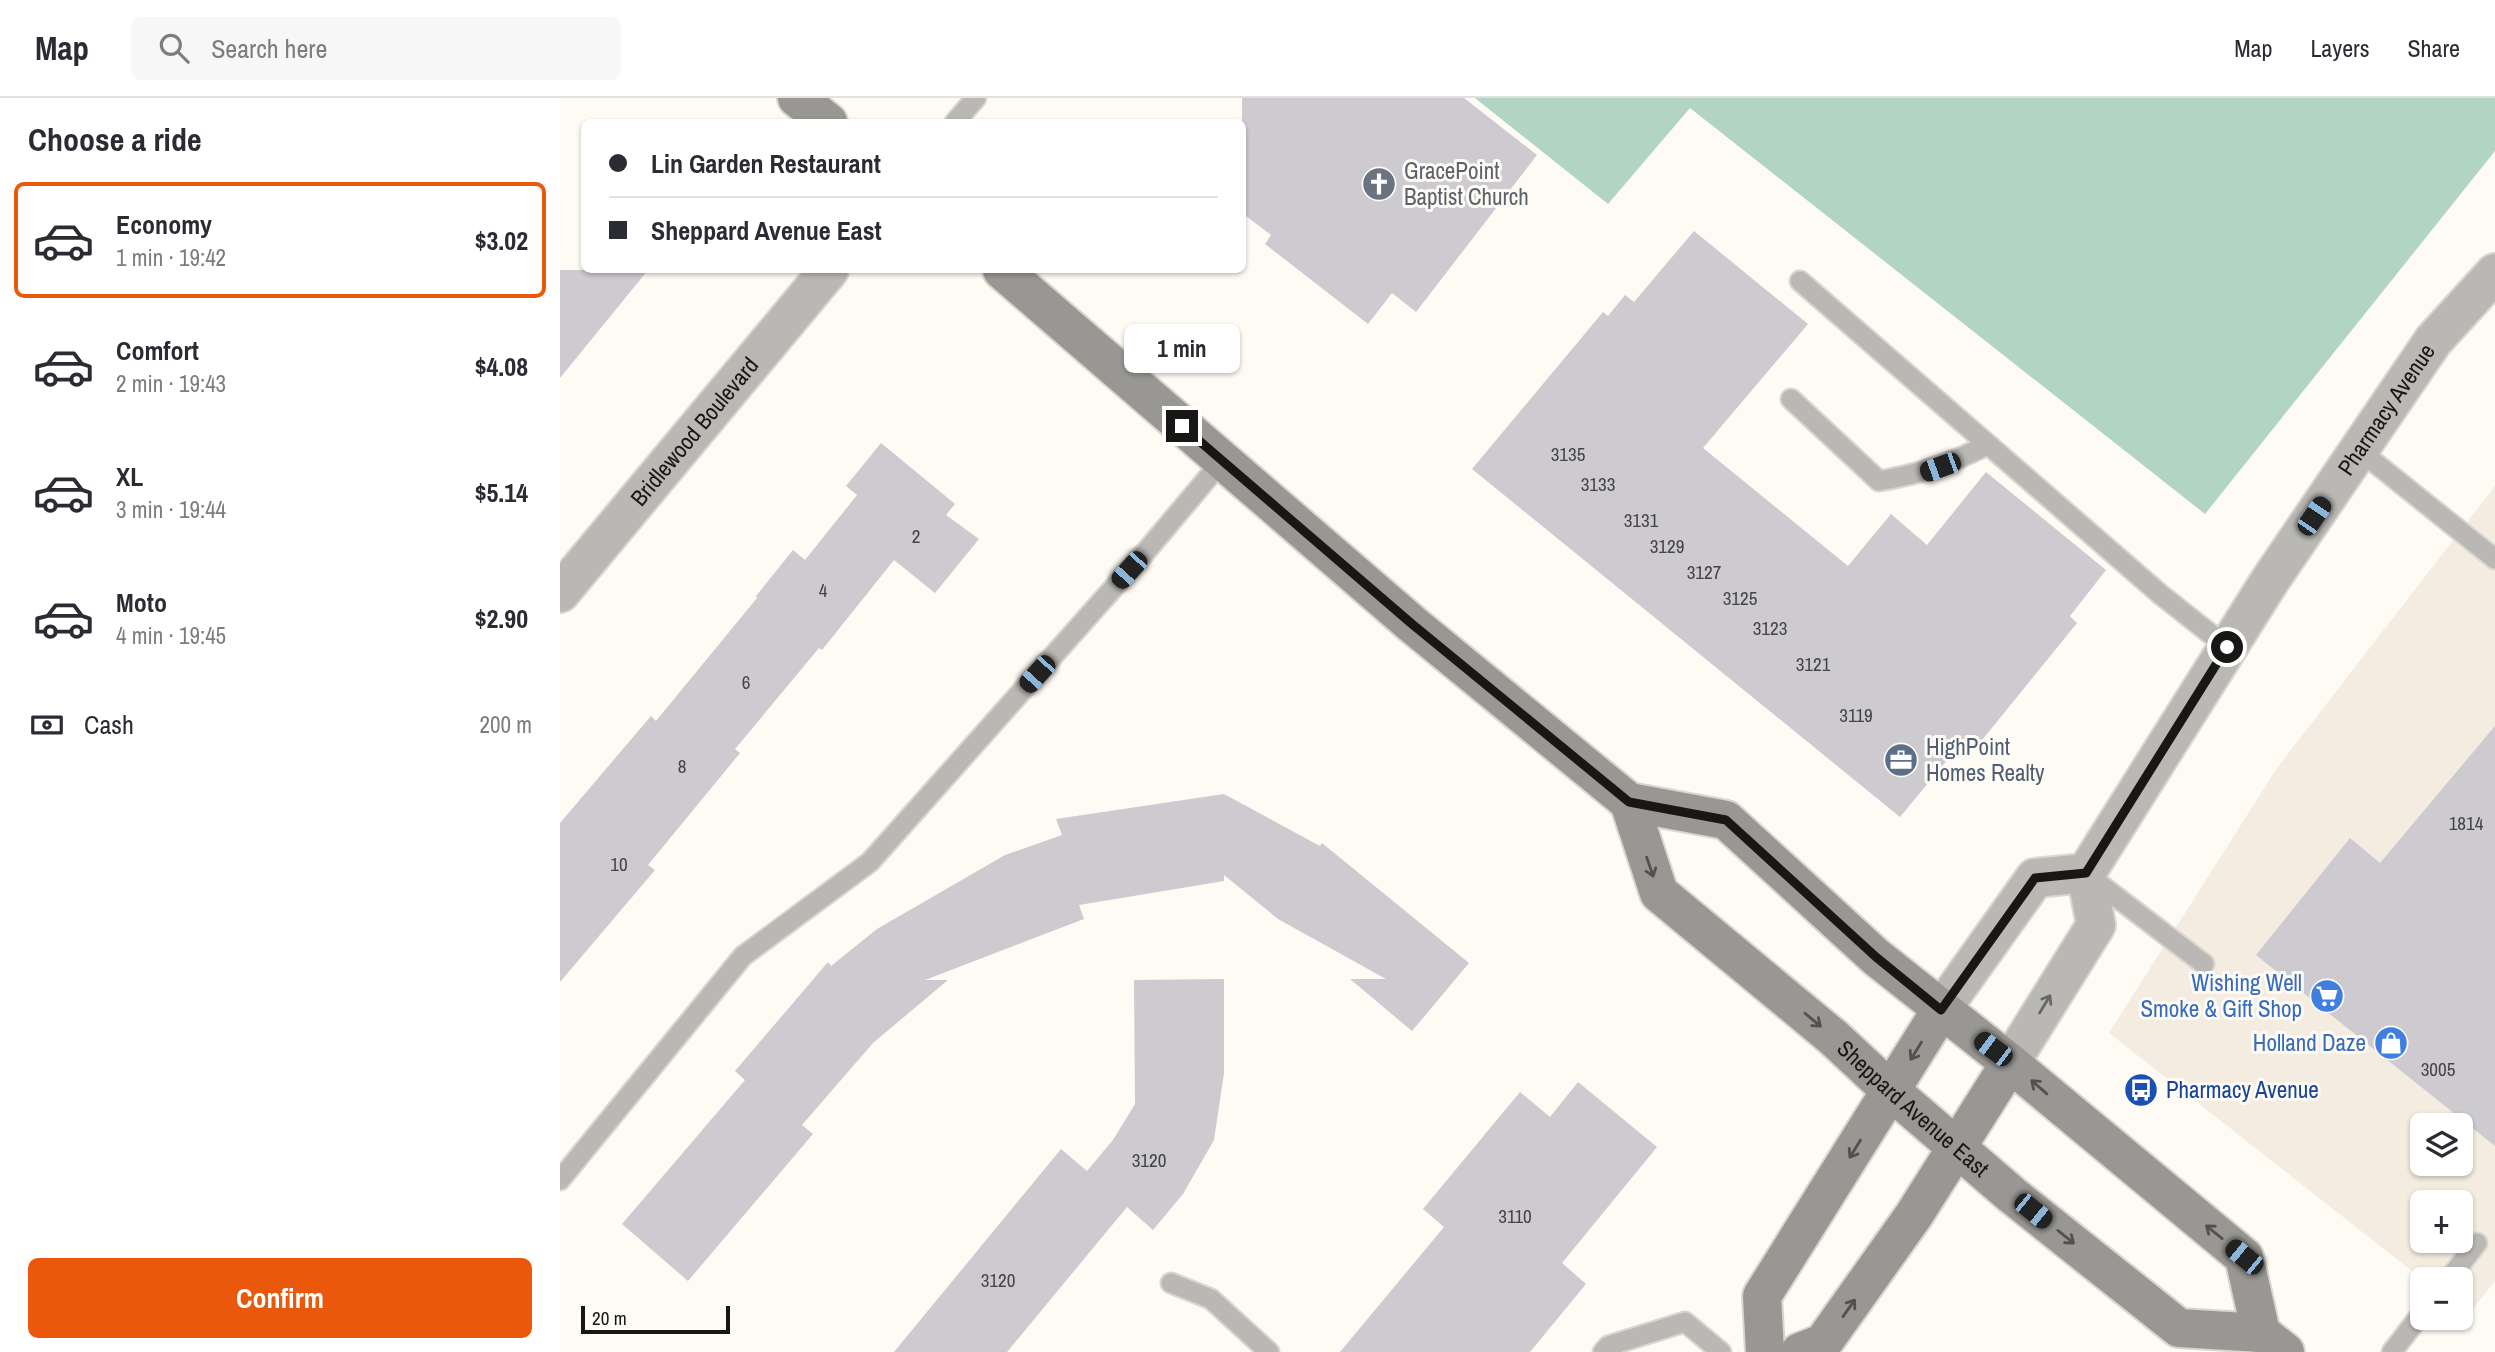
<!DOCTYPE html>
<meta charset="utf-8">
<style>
body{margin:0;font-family:"Archivo Narrow",sans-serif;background:#f7f7f7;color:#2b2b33;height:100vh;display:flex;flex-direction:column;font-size:26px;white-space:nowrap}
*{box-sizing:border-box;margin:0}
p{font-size:23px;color:#7c7c81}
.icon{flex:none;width:38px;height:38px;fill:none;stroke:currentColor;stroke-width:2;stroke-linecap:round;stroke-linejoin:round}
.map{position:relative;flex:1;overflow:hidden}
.drawer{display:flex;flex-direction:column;background:#fff;width:560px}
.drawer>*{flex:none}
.guide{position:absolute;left:21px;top:21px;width:665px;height:154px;border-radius:10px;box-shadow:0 2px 5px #0004;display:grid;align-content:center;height:154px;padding:0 28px;background:#fff}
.fabs{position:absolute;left:1850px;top:1015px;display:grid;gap:14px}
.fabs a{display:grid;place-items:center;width:63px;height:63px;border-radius:10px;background:#fff;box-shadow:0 2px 5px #0004;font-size:35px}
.scale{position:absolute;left:21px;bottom:18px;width:149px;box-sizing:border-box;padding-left:7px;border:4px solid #181715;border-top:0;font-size:19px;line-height:24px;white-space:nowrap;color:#181715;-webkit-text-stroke:5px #fefaf4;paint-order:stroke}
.end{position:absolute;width:32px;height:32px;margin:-16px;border:9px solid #181715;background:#fff;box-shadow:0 0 0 4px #fff}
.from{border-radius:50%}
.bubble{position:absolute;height:49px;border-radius:10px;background:#fff;box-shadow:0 2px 5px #0004;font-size:23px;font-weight:700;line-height:49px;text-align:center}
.car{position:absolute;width:21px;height:42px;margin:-21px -10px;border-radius:9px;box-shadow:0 0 5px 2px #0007;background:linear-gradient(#222 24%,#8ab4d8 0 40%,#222 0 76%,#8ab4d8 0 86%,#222 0)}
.guide b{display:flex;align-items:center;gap:24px;height:66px;font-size:26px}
.guide b+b{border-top:2px solid #e1e1e2}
.guide i{width:18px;height:18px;background:#2b2b33}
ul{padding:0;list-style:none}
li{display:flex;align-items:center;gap:21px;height:116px;margin:0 14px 10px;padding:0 14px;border:4px solid transparent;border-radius:10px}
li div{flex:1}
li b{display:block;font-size:26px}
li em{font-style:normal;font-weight:700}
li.selected{border-color:#ea580c}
li>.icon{width:63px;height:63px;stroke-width:1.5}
h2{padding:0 28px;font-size:32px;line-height:84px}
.pay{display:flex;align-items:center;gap:18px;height:77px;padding:0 28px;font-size:26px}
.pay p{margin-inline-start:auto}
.button{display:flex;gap:14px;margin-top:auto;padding:14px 28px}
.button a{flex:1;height:80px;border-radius:10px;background:#ea580c;color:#fff;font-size:28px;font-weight:700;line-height:80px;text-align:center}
header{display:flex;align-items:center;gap:42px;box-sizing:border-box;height:98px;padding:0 35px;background:#fff;border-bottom:2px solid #e1e1e2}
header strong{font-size:33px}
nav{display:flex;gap:38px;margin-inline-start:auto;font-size:24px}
.search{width:490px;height:63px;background:#f7f7f7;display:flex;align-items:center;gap:18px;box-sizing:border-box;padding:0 24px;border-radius:10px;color:#7c7c81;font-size:26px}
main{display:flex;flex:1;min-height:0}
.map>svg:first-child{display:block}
.built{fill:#f4ece0;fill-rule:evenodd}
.green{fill:#b2d4c2}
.building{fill:#cdcad0}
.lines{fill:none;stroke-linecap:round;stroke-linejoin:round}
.lane-casing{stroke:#d9d6d0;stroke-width:23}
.street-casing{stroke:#d9d6d0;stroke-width:42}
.secondary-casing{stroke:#d9d6d0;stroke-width:42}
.lane{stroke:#b9b8b5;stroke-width:19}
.street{stroke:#b9b8b5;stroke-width:38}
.secondary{stroke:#999793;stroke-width:38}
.oneway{stroke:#52514e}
.oneway2{stroke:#686865}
.route{stroke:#181715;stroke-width:9}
.labels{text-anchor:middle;stroke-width:6;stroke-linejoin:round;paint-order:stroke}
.number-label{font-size:19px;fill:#454444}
.worship-label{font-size:23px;fill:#5b616d;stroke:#fefaf4;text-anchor:start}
.street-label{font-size:23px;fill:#181715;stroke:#fefaf4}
.service-label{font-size:23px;fill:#4e5e75;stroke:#fefaf4;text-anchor:start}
.shop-label{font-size:23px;fill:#366cbe;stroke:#fefaf4;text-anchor:end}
.transit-label{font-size:23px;fill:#164399;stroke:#fefaf4;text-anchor:start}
</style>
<header>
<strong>Map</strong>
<div class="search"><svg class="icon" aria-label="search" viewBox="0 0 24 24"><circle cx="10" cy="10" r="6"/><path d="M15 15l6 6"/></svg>Search here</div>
<nav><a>Map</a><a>Layers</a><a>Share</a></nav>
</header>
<main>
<section class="drawer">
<h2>Choose a ride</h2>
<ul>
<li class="selected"><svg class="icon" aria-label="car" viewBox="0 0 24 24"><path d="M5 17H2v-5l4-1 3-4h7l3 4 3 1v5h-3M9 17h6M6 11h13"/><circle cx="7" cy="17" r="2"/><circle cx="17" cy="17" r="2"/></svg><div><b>Economy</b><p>1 min · 19:42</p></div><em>$3.02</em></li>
<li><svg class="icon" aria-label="car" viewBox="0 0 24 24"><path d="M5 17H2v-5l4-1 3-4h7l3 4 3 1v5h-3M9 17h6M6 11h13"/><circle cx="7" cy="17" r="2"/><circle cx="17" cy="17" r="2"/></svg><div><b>Comfort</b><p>2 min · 19:43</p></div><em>$4.08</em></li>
<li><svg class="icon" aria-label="car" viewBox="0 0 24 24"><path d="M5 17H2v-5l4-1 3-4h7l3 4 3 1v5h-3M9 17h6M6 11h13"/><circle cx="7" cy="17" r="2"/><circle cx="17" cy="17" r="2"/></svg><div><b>XL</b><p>3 min · 19:44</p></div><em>$5.14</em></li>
<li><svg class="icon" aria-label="car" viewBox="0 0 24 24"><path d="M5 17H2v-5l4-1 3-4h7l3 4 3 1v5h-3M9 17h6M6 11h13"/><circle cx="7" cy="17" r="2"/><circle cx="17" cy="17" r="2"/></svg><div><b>Moto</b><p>4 min · 19:45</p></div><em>$2.90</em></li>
</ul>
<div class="pay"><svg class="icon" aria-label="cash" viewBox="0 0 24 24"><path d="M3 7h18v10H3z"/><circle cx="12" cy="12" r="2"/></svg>Cash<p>200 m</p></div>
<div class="button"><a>Confirm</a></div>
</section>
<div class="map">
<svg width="1935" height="1254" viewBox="0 0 1935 1254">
<rect width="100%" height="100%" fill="#fefaf4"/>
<path class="built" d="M1935,388V1183L1908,1217L1901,1211L1900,1181H1862L1549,935L1717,670ZM1862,1027H1900V1066H1862ZM1862,1104H1900V1143H1862Z"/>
<path class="green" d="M915,0H1935V53L1645,416L1130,10L1048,106Z"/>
<g class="building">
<path d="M682,0H904L977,57L856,214L832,195L808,226L705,146L711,137L682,115Z"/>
<path d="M1134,133L1248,226L1143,350L1288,468L1331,416L1367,447L1426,374L1546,472L1510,518L1517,525L1414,652L1403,643L1340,719L912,371L1043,214L1048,218L1065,197L1074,204Z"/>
<path d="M0,172H88L0,280Z"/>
<path d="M321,345L395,406L386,417L419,441L375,495L334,462L262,552L259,550L175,651L180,655L88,767L95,772L0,884V725L91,618L96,623L197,500L196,498L233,452L245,462L297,397L286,388Z"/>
<path d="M1935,628V1048L1696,857L1790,740L1820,765Z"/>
<path d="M664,696L760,748L762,745L909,865L852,933L790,881H826L718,821L664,777V783L519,807L524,821L365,882H388L313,945L242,1027L253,1036L128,1183L62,1126L185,982L175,973L268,864L271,868L317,831L445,757L502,737L496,721Z"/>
<path d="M664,881V975L654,1042L623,1096L593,1132L567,1109L447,1254H334L501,1051L527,1073L553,1042L575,1006L574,882Z"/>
<path d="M1018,984L1097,1049L1002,1165L1026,1186L970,1254H780L884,1129L863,1111L960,994L990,1019Z"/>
</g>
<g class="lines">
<g class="lane-casing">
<g id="lane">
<path d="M395,24L416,0"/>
<path d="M1240,183L1600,496L1667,549"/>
<path d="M1231,301L1319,383C1360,376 1390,366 1427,347"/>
<path d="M1799,352L1935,461"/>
<path d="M1529,778L1644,866"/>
<path d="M0,1082L183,858L310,764L588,451L662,363"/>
<path d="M1889,1181L1917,1145"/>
<path d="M611,1185L651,1201L709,1254"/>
<path d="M1043,1254L1048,1248L1125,1224L1161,1254"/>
<path d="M1832,1254L1862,1215"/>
</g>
</g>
<g class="street-casing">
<g id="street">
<path id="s1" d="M0,495L269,172"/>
<path d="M1381,912L1475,780L1526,775"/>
<path id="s2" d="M1450,965L1536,827L1526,775L1709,484L1873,243L1935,175"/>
</g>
</g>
<g class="secondary-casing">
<g id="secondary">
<path d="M237,0L268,24"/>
<path d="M442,172L852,526L1069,704L1166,722L1316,859L1450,965L1684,1159L1701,1235"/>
<path id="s3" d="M1069,704L1099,795L1274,940L1331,993L1452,1097L1619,1230L1701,1235L1725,1254"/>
<path d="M1205,1254L1202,1198L1381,912"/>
<path d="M1240,1254L1263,1245L1354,1117L1450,965"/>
</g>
</g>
<use href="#lane" class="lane"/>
<use href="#street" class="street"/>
<use href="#secondary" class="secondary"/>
</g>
<defs><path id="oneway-shaft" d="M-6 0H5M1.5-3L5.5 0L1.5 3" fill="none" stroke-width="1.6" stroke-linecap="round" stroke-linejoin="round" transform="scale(1.75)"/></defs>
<g class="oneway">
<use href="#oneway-shaft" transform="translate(1090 769) rotate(71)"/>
<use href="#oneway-shaft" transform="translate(1253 922) rotate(40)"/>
<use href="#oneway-shaft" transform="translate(1356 953) rotate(122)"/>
<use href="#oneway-shaft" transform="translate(1479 989) rotate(-139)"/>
<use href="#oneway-shaft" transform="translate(1295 1051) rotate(122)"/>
<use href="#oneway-shaft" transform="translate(1654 1134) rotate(-141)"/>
<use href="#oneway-shaft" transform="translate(1506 1139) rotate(39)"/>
<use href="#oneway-shaft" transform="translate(1289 1210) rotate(-55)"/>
</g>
<use class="oneway2" href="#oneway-shaft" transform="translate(1485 906) rotate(-59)"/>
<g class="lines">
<path class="route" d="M622,328L852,526L1069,704L1166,722L1316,859L1381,912L1475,780L1526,775L1667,549"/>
</g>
<defs>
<g id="church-disc" transform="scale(1.75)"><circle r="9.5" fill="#6b7280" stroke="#fefaf4"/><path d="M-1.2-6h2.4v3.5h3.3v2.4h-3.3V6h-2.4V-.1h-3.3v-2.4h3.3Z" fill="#fff"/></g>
<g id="office-disc" transform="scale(1.75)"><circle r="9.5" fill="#5c6f8a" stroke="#fefaf4"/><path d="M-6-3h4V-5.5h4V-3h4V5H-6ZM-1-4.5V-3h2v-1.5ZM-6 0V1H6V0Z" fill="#fff"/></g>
<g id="supermarket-disc" transform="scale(1.75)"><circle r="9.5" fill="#3f7fe0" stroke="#fefaf4"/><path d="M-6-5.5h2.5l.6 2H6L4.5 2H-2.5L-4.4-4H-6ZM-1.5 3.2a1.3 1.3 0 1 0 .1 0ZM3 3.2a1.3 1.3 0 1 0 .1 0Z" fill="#fff"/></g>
<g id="shop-disc" transform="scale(1.75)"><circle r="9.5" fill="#3f7fe0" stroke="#fefaf4"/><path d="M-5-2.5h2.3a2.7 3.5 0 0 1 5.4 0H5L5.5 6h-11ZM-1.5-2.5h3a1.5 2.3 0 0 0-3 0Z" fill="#fff"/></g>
<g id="bus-disc" transform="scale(1.75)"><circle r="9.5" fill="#1a4fb4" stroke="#fefaf4"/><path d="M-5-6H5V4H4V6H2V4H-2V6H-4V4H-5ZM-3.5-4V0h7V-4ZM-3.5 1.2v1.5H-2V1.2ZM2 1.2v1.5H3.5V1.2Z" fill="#fff"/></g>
</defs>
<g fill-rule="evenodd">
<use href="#church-disc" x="819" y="86"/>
<use href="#office-disc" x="1341" y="662"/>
<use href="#supermarket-disc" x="1767" y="898"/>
<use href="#shop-disc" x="1831" y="945"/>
<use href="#bus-disc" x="1581" y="992"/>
</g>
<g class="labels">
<g class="number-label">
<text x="1008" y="363">3135</text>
<text x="1038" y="393">3133</text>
<text x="1081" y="429">3131</text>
<text x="356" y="445">2</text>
<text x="1107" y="455">3129</text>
<text x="1144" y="481">3127</text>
<text x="263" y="499">4</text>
<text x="1180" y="507">3125</text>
<text x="1210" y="537">3123</text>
<text x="1253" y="573">3121</text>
<text x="186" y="591">6</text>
<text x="1296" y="624">3119</text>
<text x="122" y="675">8</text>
<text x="1906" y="732">1814</text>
<text x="59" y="773">10</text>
<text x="1878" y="978">3005</text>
<text x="589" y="1069">3120</text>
<text x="955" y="1125">3110</text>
<text x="438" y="1189">3120</text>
</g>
<g class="worship-label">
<text x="844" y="81">GracePoint<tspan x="844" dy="26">Baptist Church</tspan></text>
</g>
<g class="street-label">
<text dy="8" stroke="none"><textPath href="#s2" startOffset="768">Pharmacy Avenue</textPath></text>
<text dy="8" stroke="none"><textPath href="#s1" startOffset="210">Bridlewood Boulevard</textPath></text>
<text dy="8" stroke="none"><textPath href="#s3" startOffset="429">Sheppard Avenue East</textPath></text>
</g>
<g class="service-label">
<text x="1366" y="657">HighPoint<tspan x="1366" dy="26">Homes Realty</tspan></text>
</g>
<g class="shop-label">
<text x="1742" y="893">Wishing Well<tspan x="1742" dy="26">Smoke &amp; Gift Shop</tspan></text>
<text x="1806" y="953">Holland Daze</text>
</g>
<g class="transit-label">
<text x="1606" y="1000">Pharmacy Avenue</text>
</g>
</g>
</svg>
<div class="fabs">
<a><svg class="icon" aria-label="layers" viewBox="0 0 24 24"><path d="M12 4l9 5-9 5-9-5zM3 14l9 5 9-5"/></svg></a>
<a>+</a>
<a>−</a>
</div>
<div class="scale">20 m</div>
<i class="end from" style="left:1667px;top:549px"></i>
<i class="end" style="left:622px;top:328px"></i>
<div class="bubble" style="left:564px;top:226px;width:116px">1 min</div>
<i class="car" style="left:1380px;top:369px;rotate:250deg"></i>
<i class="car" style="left:1754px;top:418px;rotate:34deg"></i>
<i class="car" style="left:569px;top:472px;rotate:222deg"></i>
<i class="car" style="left:477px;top:576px;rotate:222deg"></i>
<i class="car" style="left:1433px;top:951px;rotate:307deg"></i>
<i class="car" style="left:1473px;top:1113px;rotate:129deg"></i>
<i class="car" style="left:1684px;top:1159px;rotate:309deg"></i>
<div class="guide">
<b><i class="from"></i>Lin Garden Restaurant</b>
<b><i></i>Sheppard Avenue East</b>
</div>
</div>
</main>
